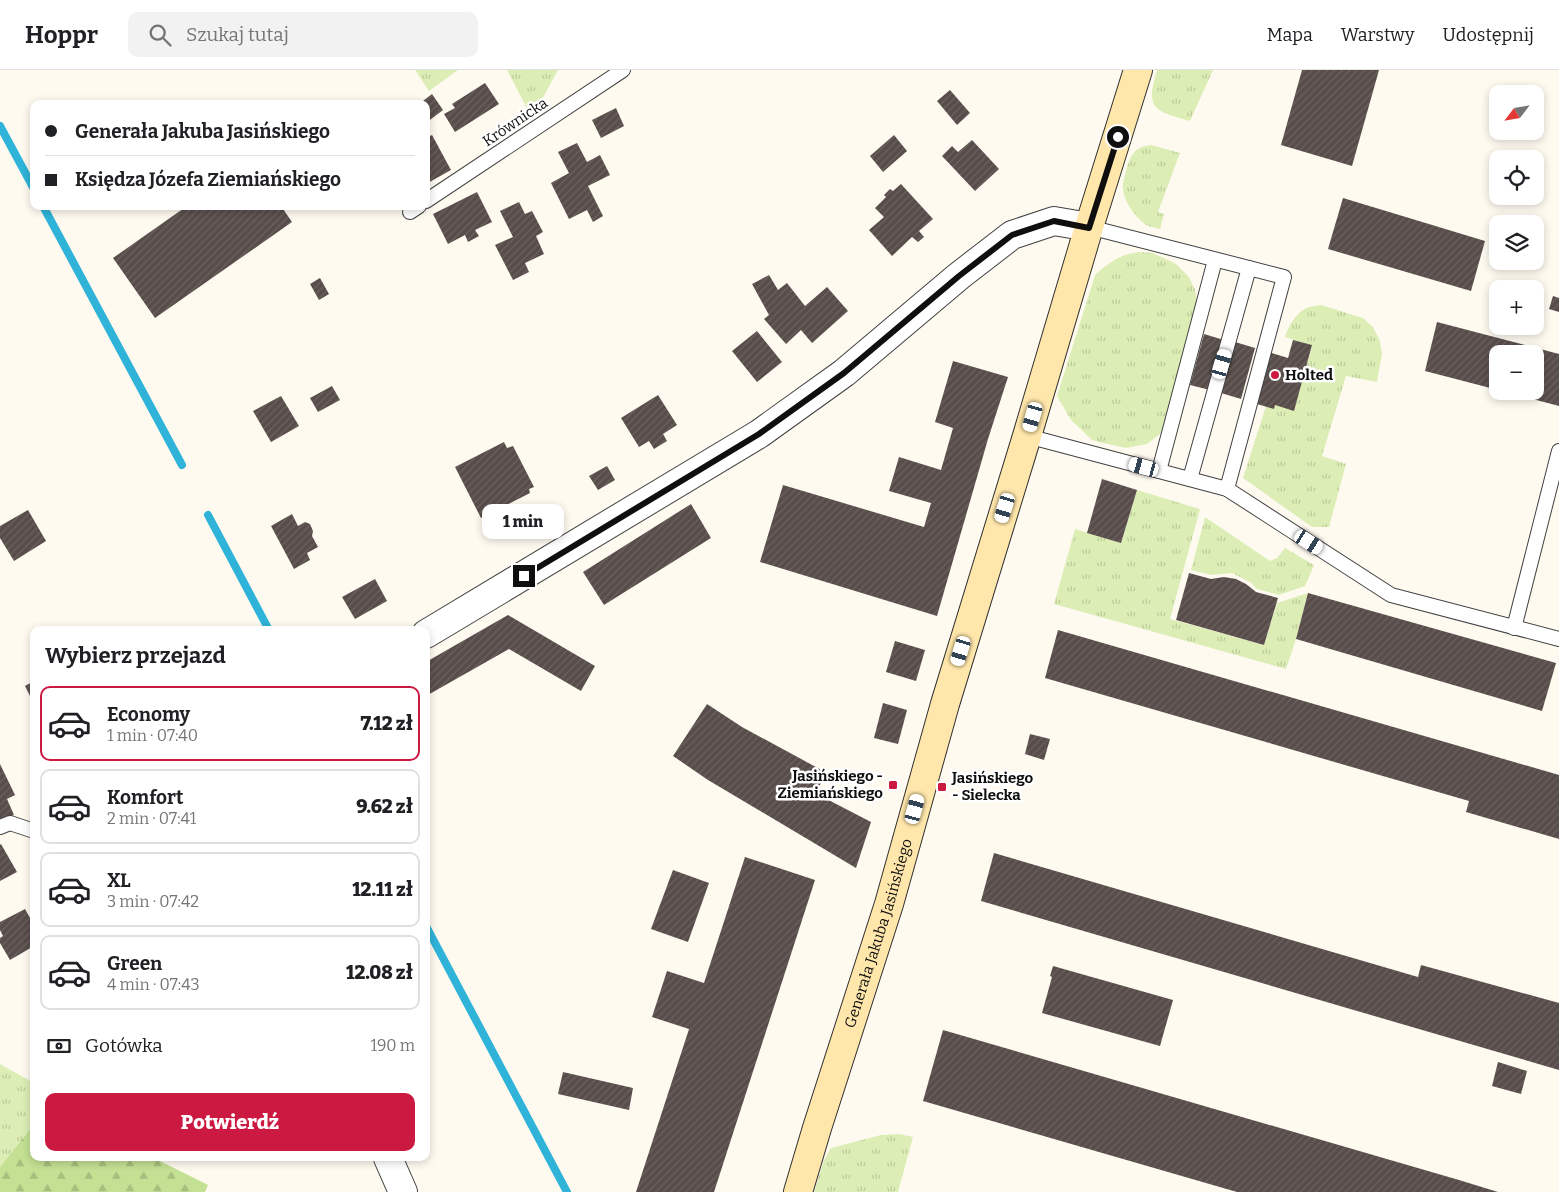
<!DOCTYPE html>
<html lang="pl">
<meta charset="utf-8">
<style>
body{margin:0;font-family:Bitter,serif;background:#f2f2f2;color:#202124;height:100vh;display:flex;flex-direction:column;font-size:19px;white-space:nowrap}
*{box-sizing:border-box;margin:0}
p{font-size:16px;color:#757577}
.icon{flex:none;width:28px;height:28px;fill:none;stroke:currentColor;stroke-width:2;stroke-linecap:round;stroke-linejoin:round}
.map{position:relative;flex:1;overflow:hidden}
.panel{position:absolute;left:30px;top:556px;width:400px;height:535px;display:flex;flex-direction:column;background:#fff;border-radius:10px;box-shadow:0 2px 8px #0003}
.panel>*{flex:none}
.hud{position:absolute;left:30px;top:30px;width:400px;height:110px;border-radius:10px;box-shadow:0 2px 8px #0003;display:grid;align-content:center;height:110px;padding:0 15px;background:#fff}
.needle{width:32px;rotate:239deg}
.controls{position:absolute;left:1489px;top:15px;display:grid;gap:10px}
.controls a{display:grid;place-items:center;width:55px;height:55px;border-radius:10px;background:#fff;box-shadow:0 2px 8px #0003;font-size:25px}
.end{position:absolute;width:22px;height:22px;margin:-11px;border:6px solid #0f0f0f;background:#fff;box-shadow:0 0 0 2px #fff}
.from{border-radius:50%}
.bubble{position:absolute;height:35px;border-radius:10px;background:#fff;box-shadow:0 2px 8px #0003;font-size:16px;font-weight:800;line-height:35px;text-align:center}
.car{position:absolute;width:15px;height:30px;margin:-15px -8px;border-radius:6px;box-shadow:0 0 4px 1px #0007;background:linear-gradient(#fff 24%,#345 0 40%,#fff 0 76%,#345 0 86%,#fff 0)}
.hud b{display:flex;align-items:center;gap:18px;height:48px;font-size:19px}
.hud b+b{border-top:1px solid #e0e0e0}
.hud i{width:12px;height:12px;background:#202124}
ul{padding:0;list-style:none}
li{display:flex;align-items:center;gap:15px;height:75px;margin:0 10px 8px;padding:0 5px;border:2px solid #e0e0e0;border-radius:10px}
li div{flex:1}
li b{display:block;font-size:19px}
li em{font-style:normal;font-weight:800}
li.selected{border-color:#cc1941}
li>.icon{width:45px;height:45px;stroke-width:1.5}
h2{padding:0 15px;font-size:22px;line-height:60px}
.pay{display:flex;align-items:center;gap:12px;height:55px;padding:0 15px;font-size:19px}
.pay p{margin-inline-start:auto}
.primary-button{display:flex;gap:10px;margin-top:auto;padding:10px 15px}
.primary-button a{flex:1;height:58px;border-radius:10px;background:#cc1941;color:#fff;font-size:20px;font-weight:800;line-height:58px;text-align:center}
header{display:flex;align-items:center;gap:30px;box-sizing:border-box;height:70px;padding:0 25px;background:#fff;border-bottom:1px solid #e0e0e0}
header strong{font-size:24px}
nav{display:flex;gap:28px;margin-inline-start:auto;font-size:18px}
.search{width:350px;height:45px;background:#f2f2f2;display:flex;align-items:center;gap:12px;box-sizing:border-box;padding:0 18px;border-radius:10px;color:#757577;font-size:19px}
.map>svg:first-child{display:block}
.grass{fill:url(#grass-tufts)}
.forest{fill:url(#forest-firs)}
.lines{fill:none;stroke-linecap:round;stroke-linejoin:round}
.stream{stroke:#30b3d9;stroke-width:8}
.building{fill:url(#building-hatch)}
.lane-casing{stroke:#424242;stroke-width:16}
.street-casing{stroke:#424242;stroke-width:30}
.secondary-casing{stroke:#313131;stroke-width:30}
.lane{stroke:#fff;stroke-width:14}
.street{stroke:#fff;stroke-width:28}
.secondary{stroke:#ffe7ab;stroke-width:28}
.route{stroke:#0f0f0f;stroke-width:6}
.poi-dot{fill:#cc1941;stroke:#fff;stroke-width:2}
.labels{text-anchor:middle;stroke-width:5;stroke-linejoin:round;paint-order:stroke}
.street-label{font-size:15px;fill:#0f0f0f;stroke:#fff}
.poi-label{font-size:15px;font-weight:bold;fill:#0f0f0f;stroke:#fff;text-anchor:start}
</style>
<header>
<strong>Hoppr</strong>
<div class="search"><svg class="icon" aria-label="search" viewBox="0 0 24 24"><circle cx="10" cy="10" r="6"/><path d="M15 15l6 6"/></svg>Szukaj tutaj</div>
<nav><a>Mapa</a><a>Warstwy</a><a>Udostępnij</a></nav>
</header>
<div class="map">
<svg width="1559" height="1122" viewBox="0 0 1559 1122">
<defs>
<pattern id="grass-tufts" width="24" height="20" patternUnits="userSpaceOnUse" patternTransform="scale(1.25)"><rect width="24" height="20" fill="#dceeb6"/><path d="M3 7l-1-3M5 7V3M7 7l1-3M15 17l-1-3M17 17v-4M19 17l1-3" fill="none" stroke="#bccb9b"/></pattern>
<pattern id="forest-firs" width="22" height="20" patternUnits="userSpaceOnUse" patternTransform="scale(1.25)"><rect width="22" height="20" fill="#c3e093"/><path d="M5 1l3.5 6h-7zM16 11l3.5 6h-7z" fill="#a6bf7e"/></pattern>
<pattern id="building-hatch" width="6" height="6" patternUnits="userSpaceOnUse" patternTransform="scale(1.25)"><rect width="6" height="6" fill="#584d4a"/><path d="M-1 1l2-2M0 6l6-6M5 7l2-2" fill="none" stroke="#6b6260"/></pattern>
</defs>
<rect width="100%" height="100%" fill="#fffaf0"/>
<g class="grass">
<path d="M415,0H458L429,21Z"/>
<path d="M507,0H558L532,48Z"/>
<path d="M1157,0H1213L1190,51C1154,41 1145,39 1157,0Z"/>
<path d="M1151,75L1180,83L1158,142L1164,144L1160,159C1156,158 1151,157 1148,156C1135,148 1121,129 1123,113C1124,108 1126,102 1127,97C1132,83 1135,77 1151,75Z"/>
<path d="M1138,182L1153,183L1176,194L1188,206L1195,219L1197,232L1194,250L1165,355L1160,364L1147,374L1126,378L1099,372L1092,370L1071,350L1057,326L1095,205C1111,191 1117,186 1138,182Z"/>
<path d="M1321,235L1363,248L1373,257L1380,271L1382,284L1377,312L1346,306L1322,386L1346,394L1329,457H1312L1243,408L1266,336L1275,335L1294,340L1312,276L1285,267C1288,256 1297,241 1309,237C1313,236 1317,236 1321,235Z"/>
<path d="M1137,420L1200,439L1170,549L1264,575L1277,533L1308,523L1296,569L1286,599L1054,534L1075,459L1121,473Z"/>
<path d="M1205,447L1270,491L1277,488L1285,478L1314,495L1305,516L1279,525L1257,519L1250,512L1232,503L1211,505L1191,500Z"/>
<path d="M0,994L34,1013V1054L0,1097Z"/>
<path d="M899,1064L913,1067L898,1122H814L824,1090L831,1078L881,1065Z"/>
</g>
<path class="forest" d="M34,1054V1088H154L208,1115L205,1122H0V1097Z"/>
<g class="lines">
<g class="stream">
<path d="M0,56L34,119"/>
<path d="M43,136L182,395"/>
<path d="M208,445L269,560"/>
<path d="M426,856L567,1122"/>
</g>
</g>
<g class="building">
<path d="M1302,0H1379L1352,96L1281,75Z"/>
<path d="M485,13L499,34L455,62L444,44L455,38L452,34Z"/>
<path d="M950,20L970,43L957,55L937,31Z"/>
<path d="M432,24L443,40L426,53V34H419Z"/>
<path d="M616,38L624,56L601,68L592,50Z"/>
<path d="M432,65L451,100L426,114V68Z"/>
<path d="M894,65L907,81L883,102L870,86Z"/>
<path d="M972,70L999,99L975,121L942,86L952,76L958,82Z"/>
<path d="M577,73L587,92L600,85L610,105L588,116L603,146L593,152L587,140L569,149L551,113L569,103L558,82Z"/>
<path d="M901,114L933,149L919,161L924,167L918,172L912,167L892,186L869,160L884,147L875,138L886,127L884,125L890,119L893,121Z"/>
<path d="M477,122L492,152L475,160L479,166L468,172L465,165L448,174L433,144Z"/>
<path d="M1343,128L1485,171L1471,221L1328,179Z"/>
<path d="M519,132L525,144L532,141L543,162L536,166L544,184L525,193L529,202L513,210L495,175L513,167L500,141Z"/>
<path d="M187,136H281L292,152L155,248L113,188Z"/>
<path d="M769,205L778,220L787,213L805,236L827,217L848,241L812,273L801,260L786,274L764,249L769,245L752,214Z"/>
<path d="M320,208L329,224L319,230L310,214Z"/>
<path d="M1553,226L1559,228V242L1549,239Z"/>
<path d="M1437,252L1559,284V336L1506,322L1535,321V284H1498V320L1425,301Z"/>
<path d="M757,261L782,292L757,312L732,281Z"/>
<path d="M1204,264L1224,270L1210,320L1190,315Z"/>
<path d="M1293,270L1312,275L1294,341L1275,335L1274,339L1254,333L1268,282L1288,288Z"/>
<path d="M1235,272L1255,278L1241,329L1221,323Z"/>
<path d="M953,291L1008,307L988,369L937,546L760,492L783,415L924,457L931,433L889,421L899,387L941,400L953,358L935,352Z"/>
<path d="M332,316L340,330L318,342L310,328Z"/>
<path d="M658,325L677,355L663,364L667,371L654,379L649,371L639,377L621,348Z"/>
<path d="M281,326L299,356L271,372L253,341Z"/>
<path d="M504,372L507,378L513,376L534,417L529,419L530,423L481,448L455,397Z"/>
<path d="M607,396L615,410L598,420L589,406Z"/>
<path d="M1102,409L1137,420L1121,473L1087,463Z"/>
<path d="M691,434L711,468L604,535L583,502Z"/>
<path d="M28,440L46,471L14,491L0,468V456Z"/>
<path d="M292,444L298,456L305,452L310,454L313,461L312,466L318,477L307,483L310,490L294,499L271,456Z"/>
<path d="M1189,503L1211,509L1224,507L1236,509L1246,514L1256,522L1278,528L1264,575L1176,550Z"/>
<path d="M375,509L387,531L355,549L342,527Z"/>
<path d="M1308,523L1556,593L1542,641L1296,569Z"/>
<path d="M508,545L595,596L581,621L509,579L426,626V592Z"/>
<path d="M1058,560L1559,705V769L1466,742L1469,731L1045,608Z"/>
<path d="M895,571L925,580L916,611L886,602Z"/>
<path d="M34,611V634L25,616Z"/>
<path d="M883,633L907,640L898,674L874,668Z"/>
<path d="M707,634L742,657L827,703L815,723L871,752L856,798L708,710L673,686Z"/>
<path d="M1030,664L1050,669L1044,690L1025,684Z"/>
<path d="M0,694L15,725L7,729L14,745L1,750L0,748Z"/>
<path d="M1,774L17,802L0,811V775Z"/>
<path d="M994,783L1418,907L1421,895L1559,933V1000L981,831Z"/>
<path d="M745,787L815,810L714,1122H636L689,959L652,947L667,901L704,913Z"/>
<path d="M673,800L709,813L688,872L651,859Z"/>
<path d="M25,839L34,855V876L10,890L0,873V868L3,866L0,860V852Z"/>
<path d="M1053,896L1173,930L1160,976L1042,943L1052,907L1050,906Z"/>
<path d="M943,960L1459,1110L1498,1122H1237L923,1031Z"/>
<path d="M1498,992L1527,1001L1521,1024L1492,1016Z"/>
<path d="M563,1002L633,1018L629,1040L558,1024Z"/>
</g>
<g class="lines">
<g class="lane-casing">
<g id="lane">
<path d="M426,131L623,0"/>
<path d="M410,142L419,136"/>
<path d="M1089,157L1284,207L1227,419"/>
<path d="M1027,366L1227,419L1391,525L1559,569"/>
<path d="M1159,401L1215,190"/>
<path d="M1190,409L1249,198"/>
<path d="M1514,558L1559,381"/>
<path d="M0,757L10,753L34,761"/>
</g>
</g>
<g class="street-casing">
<g id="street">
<path d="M426,564L759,364L844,303L959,206L1012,165L1054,151L1089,157"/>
<path d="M388,1088L403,1122"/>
</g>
</g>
<g class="secondary-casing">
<g id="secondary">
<path id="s1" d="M798,1122L817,1058L889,834L945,634L1027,366L1089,157L1138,0"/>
</g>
</g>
<use href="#lane" class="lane"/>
<use href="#street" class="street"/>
<use href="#secondary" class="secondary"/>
</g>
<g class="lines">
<path class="route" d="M524,506L759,364L844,303L959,206L1012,165L1054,151L1089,158L1118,67"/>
</g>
<g class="poi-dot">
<circle cx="1275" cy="305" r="5"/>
<rect x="888" y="710" width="10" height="10" rx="2.5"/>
<rect x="937" y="712" width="10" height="10" rx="2.5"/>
</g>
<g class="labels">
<g class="street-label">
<text transform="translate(515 52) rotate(-34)" y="5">Krównicka</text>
<text dy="5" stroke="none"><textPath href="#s1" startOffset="271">Generała Jakuba Jasińskiego</textPath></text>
</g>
<g class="poi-label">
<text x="1285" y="310">Holted</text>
<text x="883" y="711" text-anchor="end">Jasińskiego -<tspan x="883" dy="17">Ziemiańskiego</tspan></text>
<text x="952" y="713">Jasińskiego<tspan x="952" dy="17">- Sielecka</tspan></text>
</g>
</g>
</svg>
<div class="controls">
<a><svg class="needle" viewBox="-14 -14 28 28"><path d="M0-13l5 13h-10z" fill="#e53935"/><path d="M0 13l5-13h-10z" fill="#757577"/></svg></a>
<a><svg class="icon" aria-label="locate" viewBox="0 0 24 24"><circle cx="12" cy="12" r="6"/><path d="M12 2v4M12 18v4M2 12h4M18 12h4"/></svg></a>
<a><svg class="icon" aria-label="layers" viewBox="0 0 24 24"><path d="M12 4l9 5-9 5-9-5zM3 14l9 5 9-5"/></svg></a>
<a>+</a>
<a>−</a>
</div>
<i class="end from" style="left:1118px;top:67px"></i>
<i class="end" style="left:524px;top:506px"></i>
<div class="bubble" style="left:482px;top:434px;width:82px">1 min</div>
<i class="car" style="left:1222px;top:294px;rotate:16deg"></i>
<i class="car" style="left:1033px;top:347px;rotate:196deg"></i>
<i class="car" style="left:1144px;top:397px;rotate:285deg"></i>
<i class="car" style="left:1005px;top:438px;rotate:197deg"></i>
<i class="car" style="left:1309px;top:472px;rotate:123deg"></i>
<i class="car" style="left:961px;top:581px;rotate:197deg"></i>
<i class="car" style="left:915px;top:739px;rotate:15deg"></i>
<div class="hud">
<b><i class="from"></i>Generała Jakuba Jasińskiego</b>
<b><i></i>Księdza Józefa Ziemiańskiego</b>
</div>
<section class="panel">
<h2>Wybierz przejazd</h2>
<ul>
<li class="selected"><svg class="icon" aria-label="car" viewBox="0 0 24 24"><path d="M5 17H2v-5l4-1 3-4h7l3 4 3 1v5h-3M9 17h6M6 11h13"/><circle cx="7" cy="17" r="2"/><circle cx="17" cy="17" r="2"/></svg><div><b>Economy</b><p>1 min · 07:40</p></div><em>7.12 zł</em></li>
<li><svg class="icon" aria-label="car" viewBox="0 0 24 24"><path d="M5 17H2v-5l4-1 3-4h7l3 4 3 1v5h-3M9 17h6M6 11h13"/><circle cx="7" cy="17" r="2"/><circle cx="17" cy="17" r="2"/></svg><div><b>Komfort</b><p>2 min · 07:41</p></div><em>9.62 zł</em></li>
<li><svg class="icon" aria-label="car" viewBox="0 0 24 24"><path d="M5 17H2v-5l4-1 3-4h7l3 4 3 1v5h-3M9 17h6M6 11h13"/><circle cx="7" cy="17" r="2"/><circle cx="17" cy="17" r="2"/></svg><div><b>XL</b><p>3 min · 07:42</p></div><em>12.11 zł</em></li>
<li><svg class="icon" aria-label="car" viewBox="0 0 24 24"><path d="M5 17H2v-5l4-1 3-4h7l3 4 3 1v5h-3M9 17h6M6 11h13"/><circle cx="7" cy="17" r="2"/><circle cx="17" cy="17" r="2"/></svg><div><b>Green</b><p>4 min · 07:43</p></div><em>12.08 zł</em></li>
</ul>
<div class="pay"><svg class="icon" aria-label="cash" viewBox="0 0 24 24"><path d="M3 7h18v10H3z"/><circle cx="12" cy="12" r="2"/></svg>Gotówka<p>190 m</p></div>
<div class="primary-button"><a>Potwierdź</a></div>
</section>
</div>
